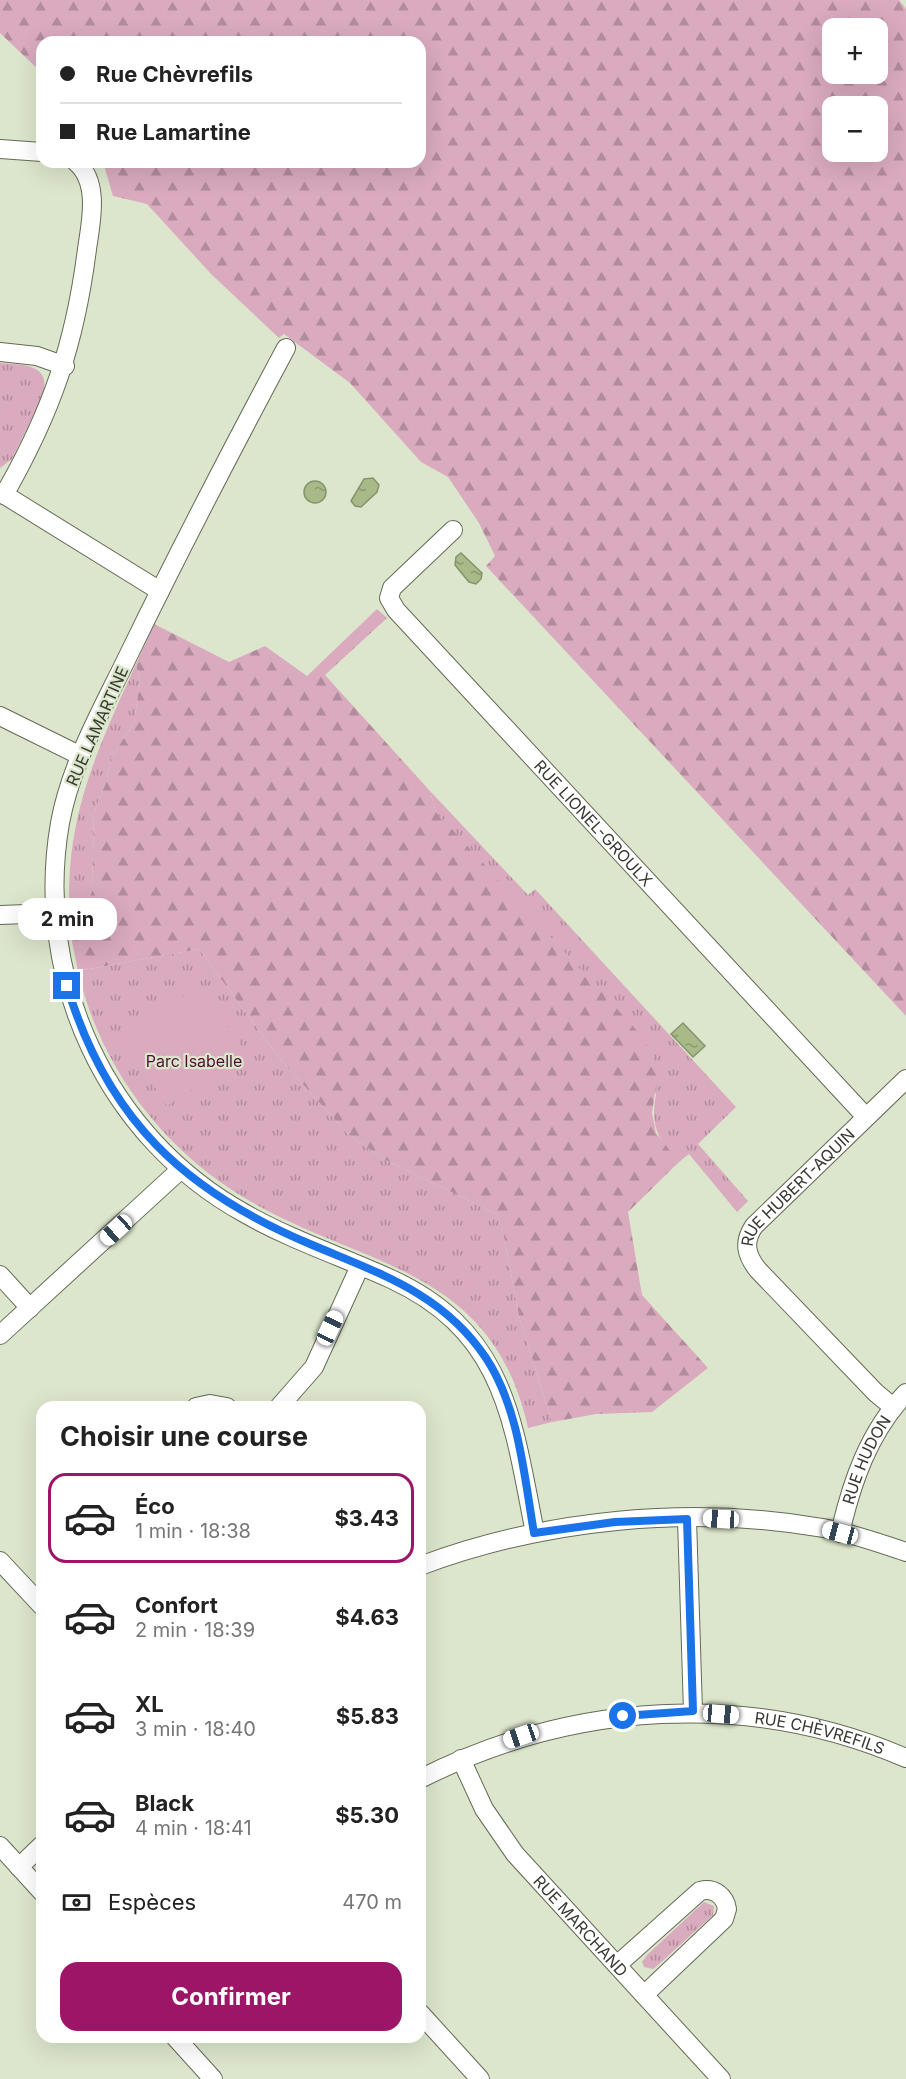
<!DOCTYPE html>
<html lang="fr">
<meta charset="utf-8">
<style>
body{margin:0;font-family:Inter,sans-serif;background:#f2f2f2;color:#222;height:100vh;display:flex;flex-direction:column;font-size:22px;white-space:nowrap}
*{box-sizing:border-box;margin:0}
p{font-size:20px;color:#767676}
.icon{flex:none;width:33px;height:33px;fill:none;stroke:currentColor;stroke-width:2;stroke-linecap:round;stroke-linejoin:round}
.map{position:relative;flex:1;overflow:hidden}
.panel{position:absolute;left:36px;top:1401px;width:390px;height:642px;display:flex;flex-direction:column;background:#fff;border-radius:18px;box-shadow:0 6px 24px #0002}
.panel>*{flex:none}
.guide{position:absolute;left:36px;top:36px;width:390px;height:132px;border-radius:18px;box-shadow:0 6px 24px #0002;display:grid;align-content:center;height:132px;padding:0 24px;background:#fff}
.controls{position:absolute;left:822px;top:18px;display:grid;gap:12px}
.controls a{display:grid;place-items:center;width:66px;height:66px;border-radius:12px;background:#fff;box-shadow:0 6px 24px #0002;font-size:30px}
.end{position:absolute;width:27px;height:27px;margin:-14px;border:8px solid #1a73e8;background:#fff;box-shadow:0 0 0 3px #fff}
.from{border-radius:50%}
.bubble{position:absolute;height:42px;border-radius:18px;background:#fff;box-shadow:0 6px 24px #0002;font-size:20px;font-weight:700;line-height:42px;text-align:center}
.car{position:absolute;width:18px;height:36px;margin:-18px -9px;border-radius:8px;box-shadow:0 0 4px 2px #0007;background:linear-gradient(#fff 24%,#345 0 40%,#fff 0 76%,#345 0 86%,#fff 0)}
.guide b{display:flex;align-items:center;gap:21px;height:57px;font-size:22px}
.guide b+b{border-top:2px solid #e0e0e0}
.guide i{width:15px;height:15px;background:#222}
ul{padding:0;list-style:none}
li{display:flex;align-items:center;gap:18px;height:90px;margin:0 12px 9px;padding:0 12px;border:3px solid transparent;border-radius:18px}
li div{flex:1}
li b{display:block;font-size:22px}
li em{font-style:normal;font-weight:700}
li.active{border-color:#9c1567}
li>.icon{width:54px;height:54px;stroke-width:1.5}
h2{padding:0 24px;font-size:27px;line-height:72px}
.pay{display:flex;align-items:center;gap:15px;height:66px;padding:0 24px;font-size:22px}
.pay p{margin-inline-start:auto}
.primary-button{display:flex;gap:12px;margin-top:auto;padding:12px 24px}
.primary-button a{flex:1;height:69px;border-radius:18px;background:#9c1567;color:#fff;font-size:24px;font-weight:700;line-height:69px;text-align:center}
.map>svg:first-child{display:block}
.grass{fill:url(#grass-tufts)}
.forest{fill:url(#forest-firs);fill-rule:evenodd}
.pitch{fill:#daaabf}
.water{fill:url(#water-ripples);stroke:#86946e;stroke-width:1.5}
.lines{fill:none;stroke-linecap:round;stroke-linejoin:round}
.minor-casing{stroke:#636b55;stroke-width:20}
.minor{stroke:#fff;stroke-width:18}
.route{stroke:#1a73e8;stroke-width:8}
.labels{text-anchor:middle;stroke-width:4.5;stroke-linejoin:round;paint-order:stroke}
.street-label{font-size:16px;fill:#363a30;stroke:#dce6cc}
.park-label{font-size:16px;fill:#4f0f33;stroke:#dce6cc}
</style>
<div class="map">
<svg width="906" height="2079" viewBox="0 0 906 2079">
<defs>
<pattern id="grass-tufts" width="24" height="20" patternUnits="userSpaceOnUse" patternTransform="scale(1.5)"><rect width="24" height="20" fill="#daaabf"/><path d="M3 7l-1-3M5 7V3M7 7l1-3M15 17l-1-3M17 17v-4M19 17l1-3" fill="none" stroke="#b28b9c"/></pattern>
<pattern id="forest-firs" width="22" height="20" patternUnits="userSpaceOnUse" patternTransform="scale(1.5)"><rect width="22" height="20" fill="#daaabf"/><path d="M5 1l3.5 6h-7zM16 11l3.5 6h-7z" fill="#b28b9c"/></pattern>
<pattern id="water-ripples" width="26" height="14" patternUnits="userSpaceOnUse" patternTransform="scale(1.5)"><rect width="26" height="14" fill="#a8ba88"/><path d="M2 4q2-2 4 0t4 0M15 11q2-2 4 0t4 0" fill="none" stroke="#8a9870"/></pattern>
</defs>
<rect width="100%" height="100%" fill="#dce6cc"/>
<g class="grass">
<path d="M0,363C23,365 52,363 43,396L12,459L0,468Z"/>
<path d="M136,664L140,682L134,723L110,759L107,780L94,812L92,891L72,942C59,831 92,761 136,664Z"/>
<path d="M430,791L528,895L535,889L736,1107L698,1144L748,1201L737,1212L689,1154L679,1162C658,1139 650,1127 656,1094L436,812Z"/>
<path d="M199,949L280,1059L347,1133L382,1158L496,1214L502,1226L519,1316L552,1422L528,1428C491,1260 353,1268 235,1192C156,1141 99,1062 78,971Z"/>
<path d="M704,1902L714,1906L713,1915L657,1966L653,1969L644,1967L642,1962L647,1955Z"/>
</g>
<g class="forest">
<path d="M0,0H899L906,9V1016L486,566L495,556L479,523L448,477L421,462L350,383L284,334L279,338L212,275L147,204L113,196L103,162H420V42H42V73L0,33ZM832,28H878V74H832ZM832,106H878V152H832Z"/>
<path d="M377,609L387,618L325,675L430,791L436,812L640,1034L653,1055L658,1072L652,1113L656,1133L679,1162L628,1212L642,1295L708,1368L652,1412L596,1414L552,1422L519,1316L502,1226L496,1214L382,1158L347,1133L280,1059L199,949L78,971L72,942L92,891L94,812L107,780L110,759L134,723L140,682L136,664L154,624L229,662L265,646L307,676Z"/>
</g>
<path class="pitch" d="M201,985L246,1054L167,1106L122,1036Z"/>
<g class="water">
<path d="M373,478L379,485L377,492L361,507L355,506L351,501L364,479Z"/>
<circle cx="315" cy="492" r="11"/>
<path d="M461,553L482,573L481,579L476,584L469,582L455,565L456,557Z"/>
<path d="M683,1023L705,1046L693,1057L671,1034Z"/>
</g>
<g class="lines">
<g class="minor-casing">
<g id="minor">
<path d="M0,149L42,152"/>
<path d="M286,348C232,449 179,551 129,654C103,708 71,763 60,823C33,978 107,1137 244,1213C291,1240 343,1257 391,1279C506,1332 513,1422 535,1533"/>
<path d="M0,352L37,356L65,366"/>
<path d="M0,492L160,591"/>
<path d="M4,495C52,411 75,344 87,249C91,222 100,182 76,162"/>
<path id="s1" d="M453,530L392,588L389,598L396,610L866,1117"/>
<path d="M0,716L81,756"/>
<path d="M0,915L53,913"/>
<path d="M0,1275L30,1308"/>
<path d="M0,1335L180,1170"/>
<path d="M196,1407L210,1404L227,1407"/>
<path d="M279,1407L314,1367L360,1266"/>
<path id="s2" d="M893,1407L876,1393L758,1270C746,1255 743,1242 754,1226L906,1079"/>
<path d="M687,1519L693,1711"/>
<path id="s3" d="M840,1533C852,1481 869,1432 906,1393"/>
<path d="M0,1561L42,1606"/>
<path d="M420,1566C545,1519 691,1505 823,1528C851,1533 879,1543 906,1552"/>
<path id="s4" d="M461,1759L484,1809L515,1854L721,2079"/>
<path id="s5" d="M420,1779C572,1702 748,1690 906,1758"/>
<path d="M0,1846L42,1892"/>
<path d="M19,1867L42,1845"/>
<path d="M617,1965L700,1891C714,1887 725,1896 727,1909L724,1919L644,1995"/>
<path d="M420,2013L480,2079"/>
<path d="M175,2037L213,2079"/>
</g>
</g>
<use href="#minor" class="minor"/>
</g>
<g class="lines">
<path class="route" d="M67,986C107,1119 184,1191 310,1244C378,1273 443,1293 486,1358C519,1408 524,1475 534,1533L615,1522L687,1519L693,1711L623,1716"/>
</g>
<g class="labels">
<g class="street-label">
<text transform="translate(97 726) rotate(-66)" y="6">RUE LAMARTINE</text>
<text dy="6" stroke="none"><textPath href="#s1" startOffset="399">RUE LIONEL-GROULX</textPath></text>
<text dy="6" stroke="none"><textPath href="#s2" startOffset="298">RUE HUBERT-AQUIN</textPath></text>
<text dy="6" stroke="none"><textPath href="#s3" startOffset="78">RUE HUDON</textPath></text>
<text dy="6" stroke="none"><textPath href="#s5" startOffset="412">RUE CHÈVREFILS</textPath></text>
<text dy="6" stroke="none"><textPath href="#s4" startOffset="207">RUE MARCHAND</textPath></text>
</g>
<g class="park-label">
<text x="194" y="1067">Parc Isabelle</text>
</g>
</g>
</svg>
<div class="controls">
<a>+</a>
<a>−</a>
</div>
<i class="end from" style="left:623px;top:1716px"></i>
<i class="end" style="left:67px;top:986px"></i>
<div class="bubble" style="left:18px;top:898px;width:99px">2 min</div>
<i class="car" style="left:116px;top:1230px;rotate:228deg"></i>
<i class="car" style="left:330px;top:1328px;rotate:25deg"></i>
<i class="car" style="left:721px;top:1519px;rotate:273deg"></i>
<i class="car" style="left:840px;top:1533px;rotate:285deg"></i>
<i class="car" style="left:721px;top:1714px;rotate:95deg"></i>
<i class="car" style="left:521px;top:1736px;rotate:251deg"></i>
<div class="guide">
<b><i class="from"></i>Rue Chèvrefils</b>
<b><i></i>Rue Lamartine</b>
</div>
<section class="panel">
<h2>Choisir une course</h2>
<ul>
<li class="active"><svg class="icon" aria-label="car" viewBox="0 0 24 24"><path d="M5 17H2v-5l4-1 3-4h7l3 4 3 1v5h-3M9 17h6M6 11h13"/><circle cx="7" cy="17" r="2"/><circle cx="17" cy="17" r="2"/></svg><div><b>Éco</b><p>1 min · 18:38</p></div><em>$3.43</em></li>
<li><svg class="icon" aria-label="car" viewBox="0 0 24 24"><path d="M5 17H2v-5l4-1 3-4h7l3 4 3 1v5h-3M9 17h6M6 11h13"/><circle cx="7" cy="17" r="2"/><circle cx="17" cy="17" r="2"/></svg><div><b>Confort</b><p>2 min · 18:39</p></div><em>$4.63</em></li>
<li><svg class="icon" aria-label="car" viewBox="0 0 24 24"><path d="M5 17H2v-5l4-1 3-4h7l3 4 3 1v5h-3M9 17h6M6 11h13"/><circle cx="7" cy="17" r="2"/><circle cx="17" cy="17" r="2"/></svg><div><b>XL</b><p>3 min · 18:40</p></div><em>$5.83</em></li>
<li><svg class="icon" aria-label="car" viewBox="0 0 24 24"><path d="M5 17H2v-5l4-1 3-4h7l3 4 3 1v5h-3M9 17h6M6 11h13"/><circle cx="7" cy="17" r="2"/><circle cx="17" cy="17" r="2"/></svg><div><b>Black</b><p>4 min · 18:41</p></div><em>$5.30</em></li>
</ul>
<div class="pay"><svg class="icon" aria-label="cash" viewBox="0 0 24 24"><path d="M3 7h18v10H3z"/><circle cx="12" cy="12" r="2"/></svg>Espèces<p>470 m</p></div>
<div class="primary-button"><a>Confirmer</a></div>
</section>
</div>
